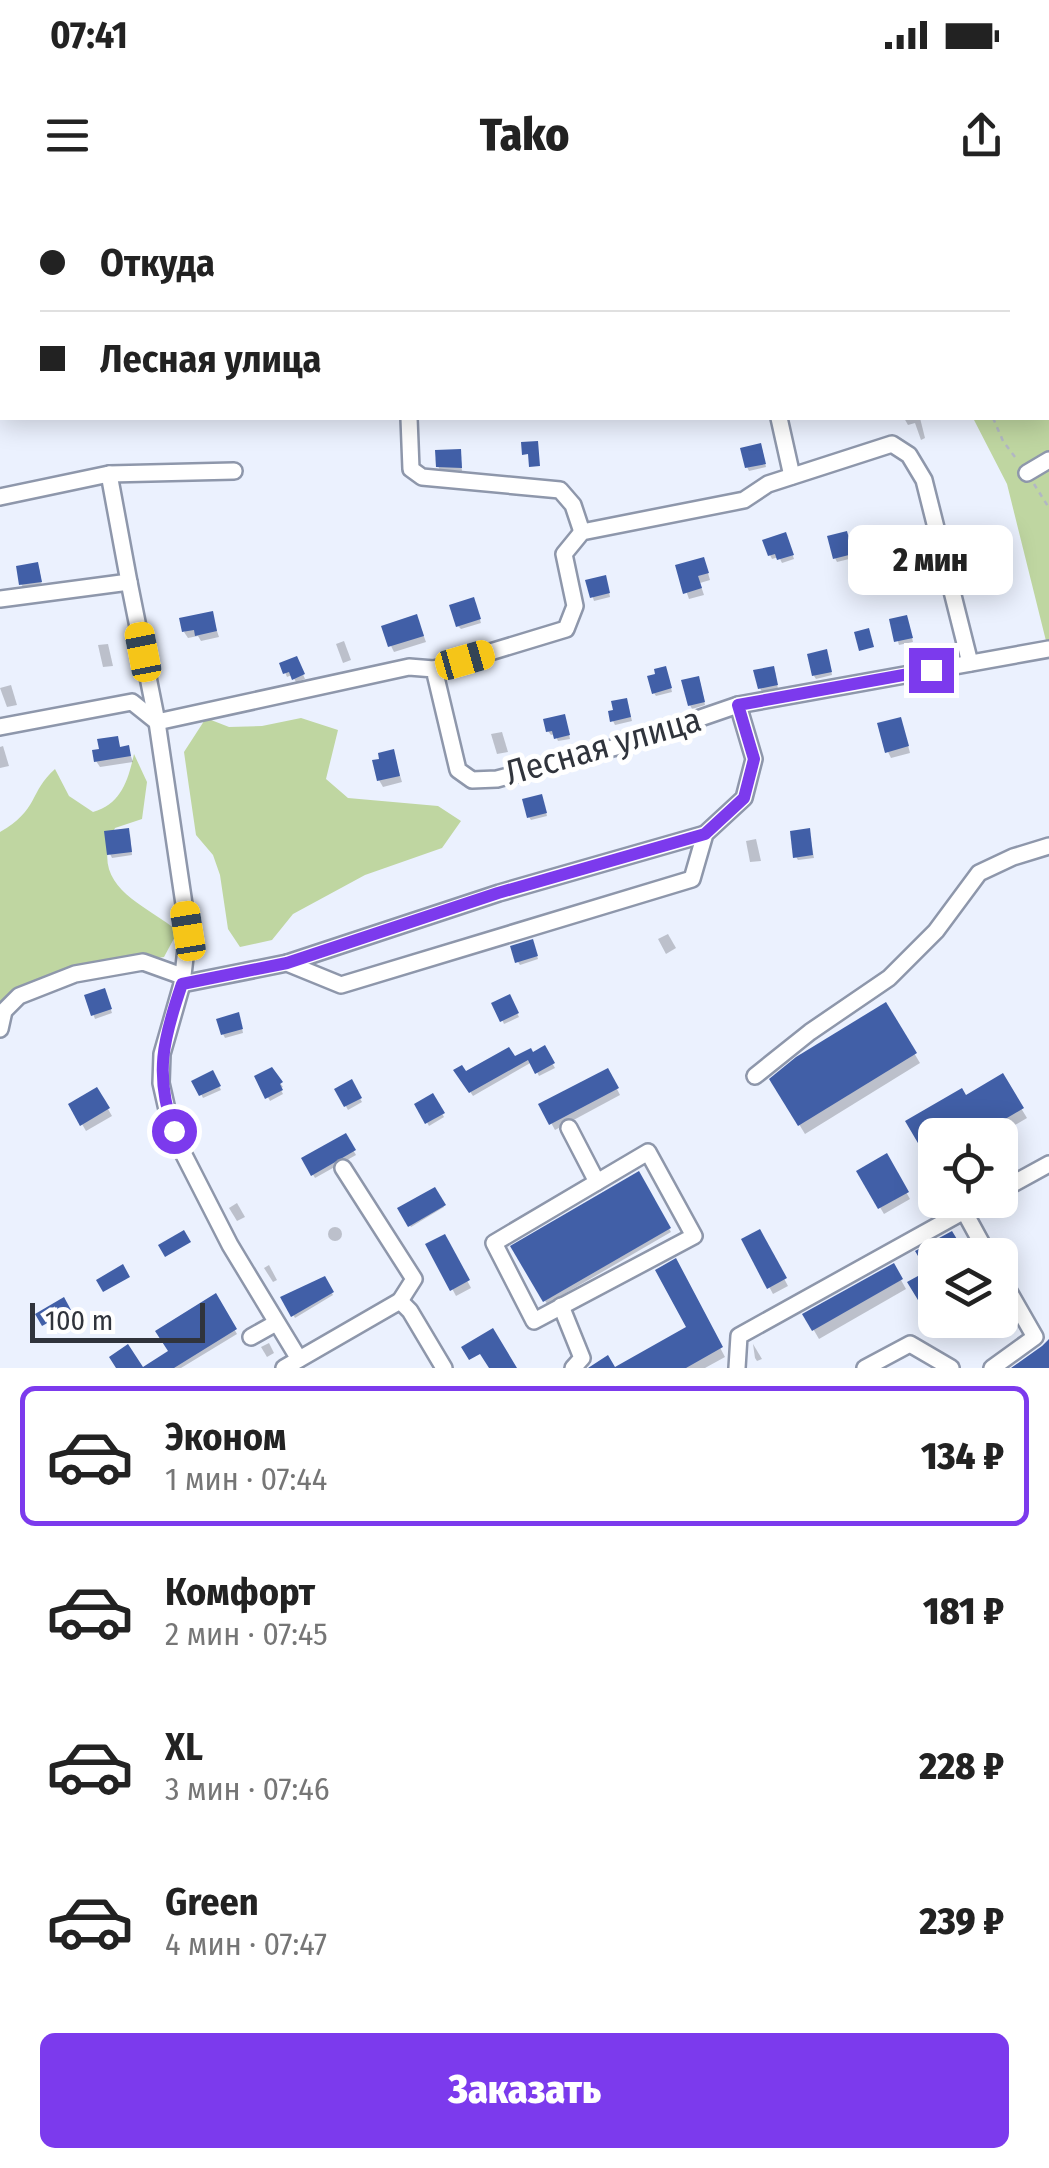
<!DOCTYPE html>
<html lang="ru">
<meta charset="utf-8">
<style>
body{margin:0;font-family:"Fira Sans Condensed",sans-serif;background:#f2f2f2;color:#222;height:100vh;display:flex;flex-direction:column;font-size:38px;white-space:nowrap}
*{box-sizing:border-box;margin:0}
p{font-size:32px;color:#767676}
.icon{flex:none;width:55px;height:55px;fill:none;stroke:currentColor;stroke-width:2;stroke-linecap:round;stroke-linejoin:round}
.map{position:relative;height:1168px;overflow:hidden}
.side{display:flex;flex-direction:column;background:#fff;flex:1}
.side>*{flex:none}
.top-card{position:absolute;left:0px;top:0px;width:1050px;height:220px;box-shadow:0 5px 25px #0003;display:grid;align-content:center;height:220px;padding:0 40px;background:#fff}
.controls{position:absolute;left:918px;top:918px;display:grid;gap:20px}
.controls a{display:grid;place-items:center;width:100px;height:100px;border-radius:15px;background:#fff;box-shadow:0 5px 25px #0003;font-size:50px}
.scale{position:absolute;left:30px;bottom:25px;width:175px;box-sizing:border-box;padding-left:10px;border:5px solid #30343c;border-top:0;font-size:28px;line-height:35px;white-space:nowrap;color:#30343c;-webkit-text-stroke:8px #fff;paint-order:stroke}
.end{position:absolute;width:45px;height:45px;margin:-22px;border:12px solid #7c3aed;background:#fff;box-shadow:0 0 0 5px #fff}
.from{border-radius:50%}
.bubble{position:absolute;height:70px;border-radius:15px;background:#fff;box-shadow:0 5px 25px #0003;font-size:32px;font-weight:800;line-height:70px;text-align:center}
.car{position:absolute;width:30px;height:60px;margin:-30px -15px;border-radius:12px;box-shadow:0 0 8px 2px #0007;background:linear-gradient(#f5c518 24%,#345 0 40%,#f5c518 0 76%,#345 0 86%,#f5c518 0)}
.top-card b{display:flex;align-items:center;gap:35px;height:95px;font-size:38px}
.top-card b+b{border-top:2px solid #e0e0e0}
.top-card i{width:25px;height:25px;background:#222}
ul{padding:18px 0 0;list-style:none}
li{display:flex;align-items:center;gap:30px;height:140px;margin:0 20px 15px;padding:0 20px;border:5px solid transparent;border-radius:15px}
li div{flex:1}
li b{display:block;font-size:38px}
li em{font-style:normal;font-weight:800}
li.active{border-color:#7c3aed}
li>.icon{width:90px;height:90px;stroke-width:1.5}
.button{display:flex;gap:20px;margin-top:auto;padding:20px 40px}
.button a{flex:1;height:115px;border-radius:15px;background:#7c3aed;color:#fff;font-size:40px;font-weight:800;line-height:115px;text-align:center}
.status{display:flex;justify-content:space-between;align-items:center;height:70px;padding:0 50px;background:#fff;direction:ltr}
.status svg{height:28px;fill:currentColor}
header{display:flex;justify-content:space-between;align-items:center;height:130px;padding:0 40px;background:#fff;font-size:45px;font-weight:800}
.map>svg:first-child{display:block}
.green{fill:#bfd6a1}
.shadow{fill:#0003}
.building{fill:#415fa7}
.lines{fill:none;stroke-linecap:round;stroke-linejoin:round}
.minor-casing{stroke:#8e97ab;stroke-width:20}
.path{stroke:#b2b7c3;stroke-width:2.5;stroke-dasharray:5 5;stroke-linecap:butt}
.minor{stroke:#fff;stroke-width:15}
.route{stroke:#7c3aed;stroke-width:12}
.labels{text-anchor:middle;stroke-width:10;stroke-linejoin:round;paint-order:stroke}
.street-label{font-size:35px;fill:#30343c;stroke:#fff}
</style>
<div class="status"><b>07:41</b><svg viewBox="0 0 49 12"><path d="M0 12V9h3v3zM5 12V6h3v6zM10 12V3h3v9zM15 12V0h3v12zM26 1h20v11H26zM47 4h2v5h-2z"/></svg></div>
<header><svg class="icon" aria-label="menu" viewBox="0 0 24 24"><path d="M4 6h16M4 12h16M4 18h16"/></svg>Tako<svg class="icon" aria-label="share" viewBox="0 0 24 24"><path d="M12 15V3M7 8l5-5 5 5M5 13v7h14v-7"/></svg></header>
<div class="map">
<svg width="1049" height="1168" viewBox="0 0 1049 1168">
<rect width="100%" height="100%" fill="#ebf1fe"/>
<g class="green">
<path d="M861,0H1049V453L1007,284L973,218H1048V2Z"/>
<path d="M206,518L229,527L262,526L301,518L338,530L326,579L348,598L438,606L461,621L442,648L365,675L293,714L272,740L240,747L228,729L220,675L213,655L196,635L189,587L184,552Z"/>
<path d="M134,554L147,582L142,619L115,628C87,685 141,702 178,731L164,757L55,773L9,802H0V632C39,610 29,592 55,569L69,596L93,612C121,604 128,581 134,554Z"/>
</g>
<g class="shadow">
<path d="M904,218H920L925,238L921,240L915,223L908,225Z"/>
<path d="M762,250L766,267L749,271L747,267Z"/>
<path d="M460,251L462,271L440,270L438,266Z"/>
<path d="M787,338L794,359L782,363L779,357L772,359L770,355Z"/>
<path d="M848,338L853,358L837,362L835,358Z"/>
<path d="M706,366L710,380L700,383L704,395L689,399L678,367Z"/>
<path d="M39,368L42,386L24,388L21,384Z"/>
<path d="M588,382H607L610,397L594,401Z"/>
<path d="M475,403L481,423L461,429L458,426Z"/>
<path d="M211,413L219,437L201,441L198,436L188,438L184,432Z"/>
<path d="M892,421H908L913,442L899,445Z"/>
<path d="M419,423L426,442L394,452L391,446Z"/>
<path d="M344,441L351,460L343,463L336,444Z"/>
<path d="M108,444L113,466L103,467L98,445Z"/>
<path d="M828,456L832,475L816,479L814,476Z"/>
<path d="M298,463L305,479L296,482L292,475L287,477L282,465Z"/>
<path d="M667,472L672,492L656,496L654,493L658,476Z"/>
<path d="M775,472L778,489L762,492L760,488Z"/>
<path d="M700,482L705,505L692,509L690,505Z"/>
<path d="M11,485L17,505L7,507L0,488Z"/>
<path d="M628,504L632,521L615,525L613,521Z"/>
<path d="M566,521L570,539L558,541L555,534L551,535L548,531Z"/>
<path d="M903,526L910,553L891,558L888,552Z"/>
<path d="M502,532L508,552L497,554L491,534Z"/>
<path d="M117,539L121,549L128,548L133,562L100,567L96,561Z"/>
<path d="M3,546L9,566L0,568V547Z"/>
<path d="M393,552L402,582L383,587L379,580L382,560Z"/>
<path d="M543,601L547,616L531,620L529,617Z"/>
<path d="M809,631L814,658L798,660L796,657Z"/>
<path d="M130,634L132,655L112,658L110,654Z"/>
<path d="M756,639L761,661L750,662L746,641Z"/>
<path d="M668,734L676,748L666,754L658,739Z"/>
<path d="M534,746L538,759L520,765L518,762Z"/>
<path d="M106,795L112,813L95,819L87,797Z"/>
<path d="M509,797L519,817L504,824L495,804Z"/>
<path d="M886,806L920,863L805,934L772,880Z"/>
<path d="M240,819L243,833L225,838L223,834Z"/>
<path d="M544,849L555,868L539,876L532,862L473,896L456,871L465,874Z"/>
<path d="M271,870L283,887L280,888L283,894L270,901L257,877Z"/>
<path d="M608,871L620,895L555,930L542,906Z"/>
<path d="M212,873L221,890L203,898L195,882Z"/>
<path d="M1002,877L1027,918L998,935H935V967L908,922L965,898Z"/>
<path d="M351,882L362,902L348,910L337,890Z"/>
<path d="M97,890L112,916L86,931L71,905Z"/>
<path d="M432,896L444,917L429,926L417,905Z"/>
<path d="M345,936L356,955L315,978L304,959Z"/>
<path d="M886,956L910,999L884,1014L859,972Z"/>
<path d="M638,974L671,1032L547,1104L514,1047Z"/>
<path d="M434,991L444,1007L411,1027L400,1009Z"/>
<path d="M237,1003L245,1017L237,1021L229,1008Z"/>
<circle cx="335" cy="1034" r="7"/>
<path d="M759,1032L788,1086L773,1094L744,1040Z"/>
<path d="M951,1034L964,1055H935V1120L977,1121L953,1135L946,1122L937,1128L911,1083L930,1072L918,1052Z"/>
<path d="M444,1037L471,1088L456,1096L429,1045Z"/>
<path d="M675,1062L725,1157L705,1168H618L690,1128Z"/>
<path d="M269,1065L277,1080L273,1082L264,1068Z"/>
<path d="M893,1066L906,1089L819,1139L805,1115Z"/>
<path d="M324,1079L333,1095L295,1118L284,1098Z"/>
<path d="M215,1096L237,1134L181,1168H146L171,1152Z"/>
<path d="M269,1143L274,1153L267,1157L261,1147Z"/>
<path d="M753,1144L762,1159L757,1161L755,1158Z"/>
</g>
<g class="building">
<path d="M538,241L540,266L529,267L528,254L522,255L521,242Z"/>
<path d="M761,243L766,264L745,268L740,248Z"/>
<path d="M461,249L462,268L436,267L435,250Z"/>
<path d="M847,331L853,354L833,359L827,336Z"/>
<path d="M786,332L794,355L777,360L775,354L768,356L762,340Z"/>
<path d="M704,357L709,373L698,376L702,388L683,394L675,365Z"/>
<path d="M38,362L42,382L19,385L16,366Z"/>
<path d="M606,375L610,393L590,398L585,380Z"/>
<path d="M474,397L481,419L456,427L449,405Z"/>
<path d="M213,411L217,431L195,436L194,430L182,432L179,418Z"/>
<path d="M417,414L424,436L388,447L381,426Z"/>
<path d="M907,415L913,438L894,442L889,419Z"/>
<path d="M869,428L874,447L859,451L854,432Z"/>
<path d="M827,449L832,472L812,476L807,454Z"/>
<path d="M297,456L305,474L292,480L289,472L283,474L279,463Z"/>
<path d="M666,466L672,488L652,494L647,476L655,474L654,469Z"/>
<path d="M774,466L778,485L758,489L753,470Z"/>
<path d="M699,476L705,502L688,506L681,480Z"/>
<path d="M627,498L631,517L610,522L608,511L613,510L611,501Z"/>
<path d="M565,514L570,535L554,539L552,531L546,532L543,519Z"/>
<path d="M901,517L909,546L885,553L877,523Z"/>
<path d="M118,536L120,547L129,545L131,556L94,562L92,550L99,549L97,539Z"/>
<path d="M394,549L400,576L377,581L372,560L379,559L378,553Z"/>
<path d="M542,594L547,613L527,618L522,599Z"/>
<path d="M129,628L132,652L107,655L104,631Z"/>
<path d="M810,628L813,655L793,658L790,631Z"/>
<path d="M533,739L538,756L515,763L510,746Z"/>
<path d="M105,788L112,809L91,816L84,795Z"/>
<path d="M510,794L519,813L500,822L491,803Z"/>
<path d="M886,802L917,853L798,926L769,879L796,857Z"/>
<path d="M239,812L243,829L221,835L216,819Z"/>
<path d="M545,845L555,863L535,874L528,860L469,893L453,870L462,865L466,871L509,847L515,856L531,848L533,852Z"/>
<path d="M272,867L283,882L280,884L283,890L265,899L254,876Z"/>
<path d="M608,868L619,888L549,925L538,904Z"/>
<path d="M213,870L221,886L199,896L191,881Z"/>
<path d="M1003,873L1024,908L978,935H935V972L905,921L962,888L966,895Z"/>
<path d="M352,879L362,898L344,907L334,889Z"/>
<path d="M97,887L110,908L80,926L68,904Z"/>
<path d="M433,893L445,913L425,924L414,904Z"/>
<path d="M346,933L356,950L311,976L301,958Z"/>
<path d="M887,953L909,992L878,1009L856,971Z"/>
<path d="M639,971L671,1028L543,1102L510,1046Z"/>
<path d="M435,987L446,1005L408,1027L397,1008Z"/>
<path d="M760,1029L787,1078L767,1089L741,1039Z"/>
<path d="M184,1030L191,1042L165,1057L158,1045Z"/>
<path d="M952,1031L963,1049L954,1055H935V1128L907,1082L927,1071L915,1051Z"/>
<path d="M445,1034L470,1080L450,1091L425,1044Z"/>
<path d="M676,1058L723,1147L686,1168H588L608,1155L615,1167L686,1127L655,1070Z"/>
<path d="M894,1063L903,1079L812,1131L802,1114Z"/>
<path d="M123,1064L130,1077L103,1092L96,1080Z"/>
<path d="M325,1076L334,1092L291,1117L280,1097Z"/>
<path d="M216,1093L237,1129L174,1168H116L109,1157L128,1144L143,1167L168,1151L155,1131Z"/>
<path d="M64,1097L71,1110L42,1126L35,1114Z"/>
<path d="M493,1128L517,1168H489L480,1154L469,1160L461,1147Z"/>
<path d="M1049,1139V1168H1011L1042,1146Z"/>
</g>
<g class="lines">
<g class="minor-casing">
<g id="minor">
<path d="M436,0L438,2"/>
<path d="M183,2L187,0"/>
<path d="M1043,2L1047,0"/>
<path d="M0,113L2,112"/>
<path d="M1048,123H1049"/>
<path d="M409,218L411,269L422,277L560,290L573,305L582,332"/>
<path d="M779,218L792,276"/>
<path d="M1027,273L1049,260"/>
<path d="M109,274L129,382"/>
<path d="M0,297L109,274L234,271"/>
<path d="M0,399L129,382L157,522L188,731L182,784L162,854L161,883L168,914L184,955L230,1045L299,1159"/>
<path d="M434,469L566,429L575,406L564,354L582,332L744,300L768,284L892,244L909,255L924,280L970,463"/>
<path d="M157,522L409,467L434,469L458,570L472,580L497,579L616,547L738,505L1049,449"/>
<path d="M0,527L132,502L157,522"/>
<path d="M287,763L499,693L705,634"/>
<path d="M182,784L287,763L341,785L692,679L705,634L744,598L754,559L738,505"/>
<path d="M0,829L4,811L19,796L75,774L143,762L182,776"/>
<path d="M755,876L810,832L889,778L936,731L979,673L1013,657L1049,646"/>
<path d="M569,928L597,982"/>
<path d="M648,952L694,1036L534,1121L494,1043Z"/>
<path d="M343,968L414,1079L400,1101"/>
<path d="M1000,991L1049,964"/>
<path d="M964,1011L988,1055"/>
<path d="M561,1106L582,1158L573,1168"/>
<path d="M251,1137L276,1123"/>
<path d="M284,1168L400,1101L410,1111L444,1168"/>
<path d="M737,1168L739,1136L984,1000"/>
<path d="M865,1168L910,1144L951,1168"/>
<path d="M992,1168L1035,1137L1000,1076"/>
</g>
</g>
<g class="path">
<path d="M885,0V2"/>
<path d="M993,218L1003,241L1018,261"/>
<path d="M1034,284L1049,308"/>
</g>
<use href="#minor" class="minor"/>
</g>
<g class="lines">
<path class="route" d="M174,931C154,875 163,839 182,784L287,763L498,693L705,634L744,598L754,559L738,505L931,470"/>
</g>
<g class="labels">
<g class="street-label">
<text transform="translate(603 546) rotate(-16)" y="12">Лесная улица</text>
</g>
</g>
</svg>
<div class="controls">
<a><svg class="icon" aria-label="locate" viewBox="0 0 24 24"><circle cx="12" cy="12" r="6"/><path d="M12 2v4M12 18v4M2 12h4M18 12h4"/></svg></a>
<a><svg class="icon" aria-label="layers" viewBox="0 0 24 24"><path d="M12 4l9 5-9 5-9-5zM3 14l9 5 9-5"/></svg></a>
</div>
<div class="scale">100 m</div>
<i class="end from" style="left:174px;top:931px"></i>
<i class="end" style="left:931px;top:470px"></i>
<div class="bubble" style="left:848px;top:325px;width:165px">2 мин</div>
<i class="car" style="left:143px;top:452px;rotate:349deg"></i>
<i class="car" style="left:465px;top:460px;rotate:74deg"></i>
<i class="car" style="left:188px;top:731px;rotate:351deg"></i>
<div class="top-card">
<b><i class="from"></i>Откуда</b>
<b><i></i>Лесная улица</b>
</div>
</div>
<section class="side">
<ul>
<li class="active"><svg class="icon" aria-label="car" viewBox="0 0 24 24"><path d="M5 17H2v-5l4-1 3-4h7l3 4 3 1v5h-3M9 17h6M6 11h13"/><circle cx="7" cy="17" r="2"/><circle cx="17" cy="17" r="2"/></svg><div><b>Эконом</b><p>1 мин · 07:44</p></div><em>134 ₽</em></li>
<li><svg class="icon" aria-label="car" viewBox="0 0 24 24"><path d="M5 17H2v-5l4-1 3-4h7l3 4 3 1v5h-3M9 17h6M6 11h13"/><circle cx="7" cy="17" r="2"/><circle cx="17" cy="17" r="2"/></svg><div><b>Комфорт</b><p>2 мин · 07:45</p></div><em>181 ₽</em></li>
<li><svg class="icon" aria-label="car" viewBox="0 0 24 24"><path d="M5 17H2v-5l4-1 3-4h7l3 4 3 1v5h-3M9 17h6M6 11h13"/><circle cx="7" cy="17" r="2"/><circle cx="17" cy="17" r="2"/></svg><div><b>XL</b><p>3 мин · 07:46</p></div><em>228 ₽</em></li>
<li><svg class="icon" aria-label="car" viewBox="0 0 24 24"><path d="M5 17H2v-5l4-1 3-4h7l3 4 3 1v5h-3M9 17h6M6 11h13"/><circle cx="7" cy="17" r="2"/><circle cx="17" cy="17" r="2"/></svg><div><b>Green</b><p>4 мин · 07:47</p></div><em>239 ₽</em></li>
</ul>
<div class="button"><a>Заказать</a></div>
</section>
